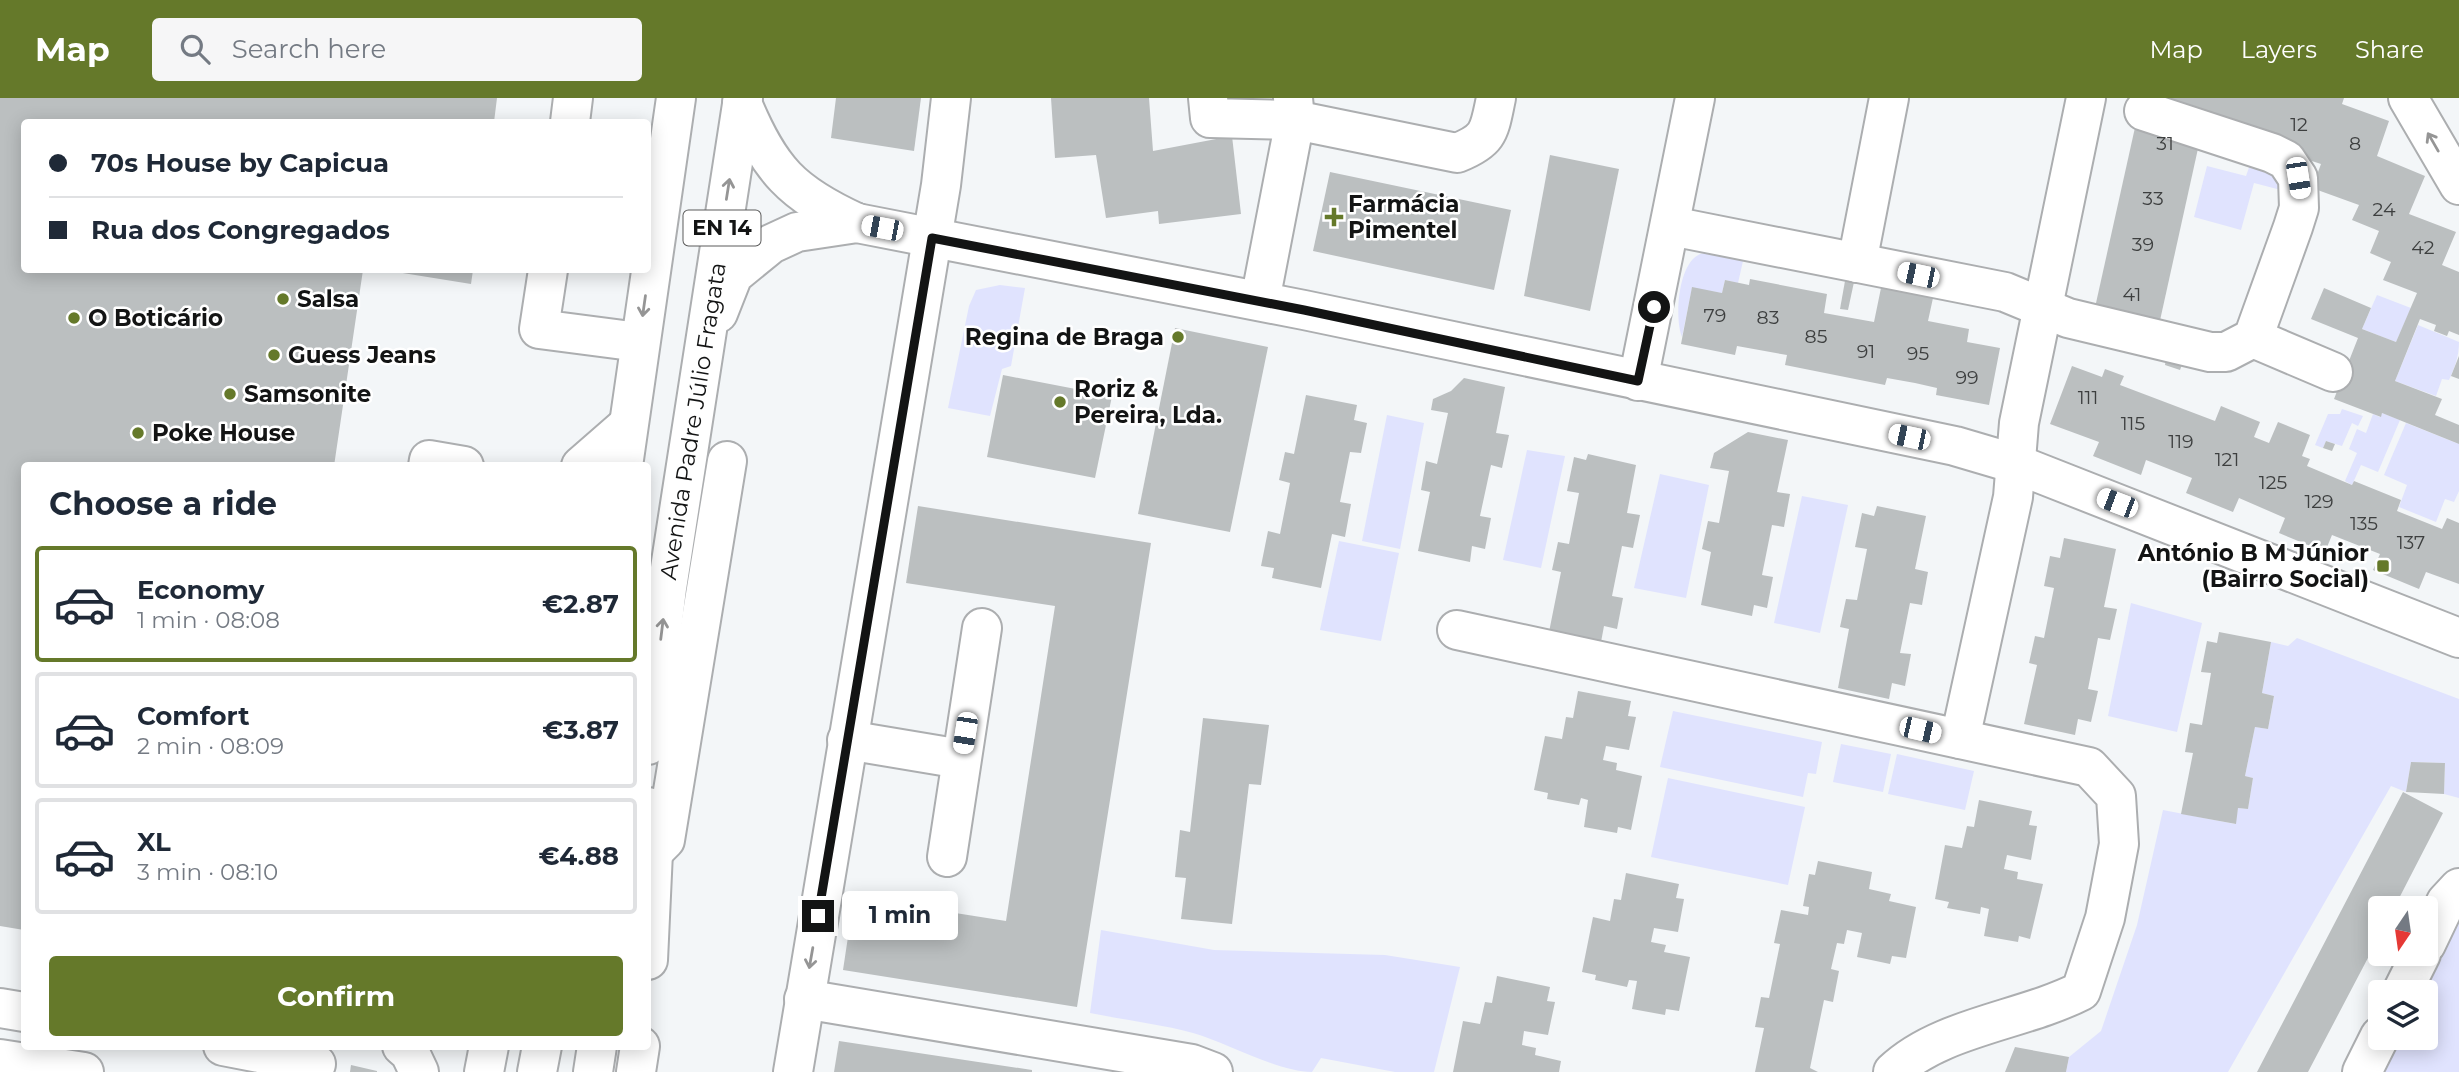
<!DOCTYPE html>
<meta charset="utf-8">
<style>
body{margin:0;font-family:Montserrat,sans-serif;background:#f6f6f7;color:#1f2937;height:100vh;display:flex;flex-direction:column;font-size:26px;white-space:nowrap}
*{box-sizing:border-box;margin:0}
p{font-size:23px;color:#747a83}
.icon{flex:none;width:38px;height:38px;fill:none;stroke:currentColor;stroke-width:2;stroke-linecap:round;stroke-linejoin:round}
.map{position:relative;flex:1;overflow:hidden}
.drawer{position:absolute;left:21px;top:364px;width:630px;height:588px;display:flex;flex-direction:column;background:#fff;border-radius:7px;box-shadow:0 4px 18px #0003}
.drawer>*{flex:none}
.top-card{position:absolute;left:21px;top:21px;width:630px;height:154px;border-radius:7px;box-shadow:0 4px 18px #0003;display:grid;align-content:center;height:154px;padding:0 28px;background:#fff}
.needle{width:46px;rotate:193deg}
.controls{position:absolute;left:2368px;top:798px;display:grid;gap:14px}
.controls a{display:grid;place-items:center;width:70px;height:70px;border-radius:7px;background:#fff;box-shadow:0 4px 18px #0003;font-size:35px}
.end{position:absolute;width:32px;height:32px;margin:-16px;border:9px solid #131414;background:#fff;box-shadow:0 0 0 4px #fff}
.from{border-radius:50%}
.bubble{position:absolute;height:49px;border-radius:7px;background:#fff;box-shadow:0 4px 18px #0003;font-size:23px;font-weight:700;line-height:49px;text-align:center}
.car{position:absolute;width:21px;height:42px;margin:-21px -10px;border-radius:9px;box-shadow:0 0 5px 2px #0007;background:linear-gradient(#fff 24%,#345 0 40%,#fff 0 76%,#345 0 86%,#fff 0)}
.top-card b{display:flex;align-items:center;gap:24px;height:66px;font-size:26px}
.top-card b+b{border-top:2px solid #e0e1e3}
.top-card i{width:18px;height:18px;background:#1f2937}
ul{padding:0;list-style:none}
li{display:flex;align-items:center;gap:21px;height:116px;margin:0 14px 10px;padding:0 14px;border:4px solid #e0e1e3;border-radius:7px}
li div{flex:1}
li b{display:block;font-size:26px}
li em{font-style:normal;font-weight:700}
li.selected{border-color:#65792a}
li>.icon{width:63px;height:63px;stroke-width:1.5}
h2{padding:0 28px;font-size:32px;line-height:84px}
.cta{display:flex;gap:14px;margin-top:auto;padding:14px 28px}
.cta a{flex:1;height:80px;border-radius:7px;background:#65792a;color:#fff;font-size:28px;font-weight:700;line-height:80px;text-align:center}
header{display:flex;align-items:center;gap:42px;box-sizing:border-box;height:98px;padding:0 35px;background:#65792a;color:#fff}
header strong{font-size:33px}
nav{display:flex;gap:38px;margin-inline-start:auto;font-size:24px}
.search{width:490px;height:63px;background:#f6f6f7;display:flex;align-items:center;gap:18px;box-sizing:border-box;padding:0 24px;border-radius:7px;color:#747a83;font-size:26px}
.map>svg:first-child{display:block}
.green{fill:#e0e3fe}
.building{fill:#bbbfc0}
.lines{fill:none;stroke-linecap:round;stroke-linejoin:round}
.minor-casing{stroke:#acaeb0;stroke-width:42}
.highway-casing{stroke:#acaeb0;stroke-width:42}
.minor{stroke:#fff;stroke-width:38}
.highway{stroke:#fff;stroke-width:38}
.oneway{stroke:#959595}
.route{stroke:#131414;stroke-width:9}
.poi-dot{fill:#65792a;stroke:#fff;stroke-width:2.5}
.labels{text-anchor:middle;stroke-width:5;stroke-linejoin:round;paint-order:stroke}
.number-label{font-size:19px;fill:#3d3f3f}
.shield{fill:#fff;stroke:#5a5a5a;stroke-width:2}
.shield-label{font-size:21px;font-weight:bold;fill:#131414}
.poi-label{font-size:23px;font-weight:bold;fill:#131414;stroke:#fff;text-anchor:start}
.street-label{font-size:23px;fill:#131414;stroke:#fff}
</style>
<header>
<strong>Map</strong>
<div class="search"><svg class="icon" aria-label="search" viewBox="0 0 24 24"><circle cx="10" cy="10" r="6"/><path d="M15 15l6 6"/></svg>Search here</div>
<nav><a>Map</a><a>Layers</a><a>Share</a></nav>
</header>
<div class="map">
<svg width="2459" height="974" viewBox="0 0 2459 974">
<rect width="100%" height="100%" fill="#f3f6f8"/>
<g class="green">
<path d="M2269,60L2281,92L2254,85L2241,132L2194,119L2207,68L2246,78L2252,61Z"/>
<path d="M1704,155L1743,163L1738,185L1725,182L1722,195L1692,190L1682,239C1674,220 1678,159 1704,155Z"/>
<path d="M1000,187L1025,190L1011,268L1002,271L990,318L948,310L969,208L976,192Z"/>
<path d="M2377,197L2411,210L2396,244L2362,231Z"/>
<path d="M2418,227L2459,244C2459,258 2455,269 2449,282L2442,281L2436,298L2395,283Z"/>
<path d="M2342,311L2363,318L2358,328L2352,325L2342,348L2326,343L2323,350L2315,347L2328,316H2340Z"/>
<path d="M2382,315L2400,322L2378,374L2361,367L2352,387L2345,383L2357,355L2349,351L2357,331L2366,335L2373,316L2380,319Z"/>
<path d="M1387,317L1424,325L1400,451L1362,443Z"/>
<path d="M2406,325L2459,346V393L2454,404L2445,401L2436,424L2399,409L2407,387L2384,377Z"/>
<path d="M1527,352L1565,358L1541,470L1503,462Z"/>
<path d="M1660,376L1709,387L1686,500L1634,490Z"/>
<path d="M1802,398L1848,407L1820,535L1774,525Z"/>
<path d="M1339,443L1399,455L1381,543L1320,532Z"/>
<path d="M2131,505L2202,525L2177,634L2108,618Z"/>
<path d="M2297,540L2459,601V700L2444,696L2445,665L2411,664L2406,694L2391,688L2228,974H2066L2069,959L2101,933L2137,827L2163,712L2235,726L2238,710L2248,711L2253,680L2245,678L2255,629L2268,631L2274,598L2262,595L2271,544L2288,548Z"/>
<path d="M1673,613L1822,644L1816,676L1808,675L1803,699L1660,669Z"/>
<path d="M1841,646L1891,656L1883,694L1833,684Z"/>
<path d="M1897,656L1974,673L1965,712L1888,696Z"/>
<path d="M1668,680L1805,709L1788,787L1651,759Z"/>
<path d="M2459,806V974H2373L2391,940H2426V894H2415Z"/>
<path d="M1101,832L1214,852L1385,857L1460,869L1434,974H1395L1321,960L1312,974C1278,974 1228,945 1193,935C1160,926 1124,922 1090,915Z"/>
</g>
<g class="building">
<path d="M0,0H497L494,24H24V172H363L334,368H24V832L0,828Z"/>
<path d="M836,0H921L914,53L831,40Z"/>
<path d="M1051,0H1149L1153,53L1232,38L1241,116L1159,126L1158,113L1106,120L1096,57L1055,60Z"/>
<path d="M2141,0H2344L2342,6L2389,23L2377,58L2425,78L2409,116L2456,134L2442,167L2459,174V237L2449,233L2447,238L2434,233L2436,227L2420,221L2395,283L2442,301L2435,317L2459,327V346L2382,315L2381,319L2334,301L2358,240L2311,221L2324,190L2371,210L2362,231L2396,244L2417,195L2383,182L2391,164L2370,155L2379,133L2352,122L2359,107L2312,90L2321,66L2196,25Z"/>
<path d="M2138,16L2201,37L2159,227L2094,214Z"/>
<path d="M1550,57L1619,71L1590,213L1524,198Z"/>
<path d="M1330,74L1511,112L1494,192L1313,153Z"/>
<path d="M384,172H473L471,186Z"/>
<path d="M1750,181L1827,196L1824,215L1874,224L1881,190L1933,200L1928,223L1969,231L1967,244L2000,250L1989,307L1936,297L1937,290L1915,285L1887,280L1885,287L1785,267L1787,257L1737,248L1735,257L1681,246L1692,189L1722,195L1725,182L1749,187Z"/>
<path d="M1845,183L1854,184L1848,212L1840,211Z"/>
<path d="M1175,230L1268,249L1230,434L1138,416Z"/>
<path d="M2167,254L2185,259L2180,272L2165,267Z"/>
<path d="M2459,258V281L2451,278Z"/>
<path d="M2072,268L2102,279L2105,271L2124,278L2120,287L2215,323L2221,308L2260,324L2254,339L2269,345L2278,324L2310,337L2302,358L2310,361L2307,368L2352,387L2354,383L2401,402L2397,413L2442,431L2447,420L2459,425V486L2426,474L2419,491L2373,472L2380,456L2332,437L2325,454L2279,435L2285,420L2239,400L2233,414L2186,395L2192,380L2146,362L2141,377L2093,358L2099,344L2050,326Z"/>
<path d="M1003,277L1112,298L1095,380L987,359Z"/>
<path d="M1464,280L1505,289L1496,335L1509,337L1502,370L1491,367L1480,418L1491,420L1485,451L1472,448L1470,464L1418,453L1430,394L1421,392L1426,363L1437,366L1448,315L1431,312L1433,301L1451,293Z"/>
<path d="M1306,297L1357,307L1354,322L1367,325L1361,355L1350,354L1340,404L1351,406L1345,439L1332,436L1321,490L1272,480L1274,470L1261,468L1268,433L1280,436L1290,385L1279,382L1285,354L1294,356Z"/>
<path d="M1748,334L1788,342L1777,394L1790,396L1784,429L1772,427L1762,477L1773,479L1767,510L1754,507L1752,518L1701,507L1711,454L1702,451L1708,423L1719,425L1729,373L1710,370L1714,355Z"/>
<path d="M2326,343L2335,346L2332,353L2323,350Z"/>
<path d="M1588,356L1636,367L1627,415L1640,417L1633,450L1622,448L1612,498L1623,500L1617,531L1604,528L1601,544L1549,534L1561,474L1552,472L1558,444L1569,446L1579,395L1567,393L1574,359L1586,362Z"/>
<path d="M918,408L1151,445L1077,909L843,872L854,799L1006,823L1055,508L906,485Z"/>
<path d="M1877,408L1926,418L1915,471L1928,474L1922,507L1910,505L1900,555L1911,556L1905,588L1892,585L1889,601L1838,590L1849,531L1840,529L1846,501L1857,502L1867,451L1855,449L1862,415L1874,418Z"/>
<path d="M2064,440L2116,451L2104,509L2117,511L2110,542L2098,540L2088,591L2098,593L2091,624L2078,621L2075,637L2024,626L2037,567L2029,565L2035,538L2044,540L2054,490L2044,488L2050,458L2060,460Z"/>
<path d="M2219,534L2271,544L2262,595L2274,598L2268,631L2255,629L2245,678L2253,680L2248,711L2238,710L2236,726L2181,716L2193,655L2185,654L2190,625L2202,627L2211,575L2201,574L2207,543L2217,545Z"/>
<path d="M1578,593L1631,603L1628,618L1636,619L1629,652L1606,648L1603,662L1617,665L1616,672L1642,678L1631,732L1618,729L1617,735L1584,729L1588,702L1581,700L1579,707L1547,701L1548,695L1534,692L1545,638L1562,641L1566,619L1573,620Z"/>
<path d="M1203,620L1269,627L1261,687L1249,686L1232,826L1181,821L1186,780L1175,779L1180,732L1190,734Z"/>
<path d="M2411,664L2445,665L2444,696L2406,694Z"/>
<path d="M2403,694L2443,715L2394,810H2380V837L2308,974H2257Z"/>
<path d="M1979,702L2032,713L2029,727L2037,728L2031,762L2007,757L2004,771L2018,774L2017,781L2043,786L2030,841L2019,838L2018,844L1984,838L1989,811L1981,809L1980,816L1947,810L1949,804L1935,801L1945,747L1962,750L1967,728L1974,729Z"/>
<path d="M1818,763L1872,774L1869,791L1891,796L1889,803L1916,809L1906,860L1892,858L1890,866L1857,859L1862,835L1847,832L1844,846L1837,845L1831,871L1839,873L1833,904L1824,902L1810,970L1818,974H1755L1764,930L1755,929L1761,899L1769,900L1780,846L1774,845L1781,812L1808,817L1809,809L1803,808L1809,776L1815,777Z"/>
<path d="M1626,775L1679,786L1676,800L1684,801L1678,834L1654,830L1651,844L1666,847L1664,854L1690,859L1679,913L1666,911L1665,917L1632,911L1637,883L1629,882L1627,889L1595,882L1596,877L1582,874L1593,819L1610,823L1614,801L1621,802Z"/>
<path d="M1497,878L1550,889L1547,903L1555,904L1548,937L1524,933L1522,947L1536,950L1535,957L1561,963L1559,974H1453L1463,923L1480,926L1485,904L1492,905Z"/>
<path d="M839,943L1032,972V974H834Z"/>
<path d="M2015,949L2069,959L2066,974H2005Z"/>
<path d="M351,967L377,973V974H350Z"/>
</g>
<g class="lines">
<g class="minor-casing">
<g id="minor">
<path d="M1208,0L1210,20L1295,22L1457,55C1490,42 1489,33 1496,0"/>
<path d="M2408,0L2459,87"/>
<path d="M570,24L573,0"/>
<path d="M857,125L1304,212L1955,348L2016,366L2459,540"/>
<path d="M1671,128L2005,194L2068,220L2210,254H2226L2253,240L2293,129L2299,110L2298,80L2286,62L2272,55L2144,13"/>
<path d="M1857,165L1889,0"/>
<path d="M548,172L539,231L639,244"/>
<path d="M1260,203L1295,22L1293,0"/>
<path d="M2253,240L2333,274"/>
<path d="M1638,283L1695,0"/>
<path d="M428,368L429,362L464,368"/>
<path d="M581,368L628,327"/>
<path d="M1457,532L2089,669L2116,698L2119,746L2105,820L2081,893C2022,923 1940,929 1893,974"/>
<path d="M1960,641L2013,399L2019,325L2086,0"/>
<path d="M847,642L961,661"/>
<path d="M653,754L665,742L727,363"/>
<path d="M947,759L982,530"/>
<path d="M2426,846L2446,804L2459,790"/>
<path d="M2402,894L2421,856"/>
<path d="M804,901L1192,966L1213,974"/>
<path d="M0,910L24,914"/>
<path d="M223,948L316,966"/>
<path d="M402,948L410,955L419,974"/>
<path d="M0,961L84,974"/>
<path d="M793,974L941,87L951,0"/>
<path d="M2362,974L2380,938"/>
</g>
</g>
<g class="highway-casing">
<g id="highway">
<path d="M742,5C770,72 791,95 857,125"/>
<path d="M718,215L733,177L771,146L797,134L857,125"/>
<path d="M623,368L676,0"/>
<path d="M648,647L667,490L743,0"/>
<path d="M648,709L653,754L648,862"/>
<path d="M484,974L489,948"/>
<path d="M537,974L542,948"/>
<path d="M593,974L597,948"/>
<path d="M636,974L640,948"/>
</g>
</g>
<use href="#minor" class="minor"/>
<use href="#highway" class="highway"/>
</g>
<defs><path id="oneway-shaft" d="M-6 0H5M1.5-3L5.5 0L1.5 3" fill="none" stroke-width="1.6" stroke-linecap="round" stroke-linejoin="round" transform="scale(1.75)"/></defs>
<g class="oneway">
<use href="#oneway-shaft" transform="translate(2433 44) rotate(-120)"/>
<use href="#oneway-shaft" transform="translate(728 91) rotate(-81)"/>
<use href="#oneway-shaft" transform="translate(644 208) rotate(98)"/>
<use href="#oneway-shaft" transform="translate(662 531) rotate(-83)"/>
<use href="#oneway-shaft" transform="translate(811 860) rotate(100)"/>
</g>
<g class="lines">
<path class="route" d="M818,818L932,140L1304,212L1638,283L1654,209"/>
</g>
<g class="poi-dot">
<path d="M1330.5 108.5h7v7h7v7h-7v7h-7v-7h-7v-7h7z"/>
<circle cx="283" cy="201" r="7"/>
<circle cx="74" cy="220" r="7"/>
<circle cx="1178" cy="239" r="7"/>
<circle cx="274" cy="257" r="7"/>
<circle cx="230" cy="296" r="7"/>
<circle cx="1060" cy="304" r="7"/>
<circle cx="138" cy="335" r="7"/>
<rect x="2376" y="461" width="14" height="14" rx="3.5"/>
</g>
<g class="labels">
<g class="number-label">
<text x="2299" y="33">12</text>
<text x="2165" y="52">31</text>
<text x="2355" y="52">8</text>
<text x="2153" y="107">33</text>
<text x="2384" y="118">24</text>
<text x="2143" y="153">39</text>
<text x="2423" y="156">42</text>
<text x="2132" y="203">41</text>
<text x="1715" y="224">79</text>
<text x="1768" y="226">83</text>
<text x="1816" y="245">85</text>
<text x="1866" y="260">91</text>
<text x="1918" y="262">95</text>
<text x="1967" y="286">99</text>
<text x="2088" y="306">111</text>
<text x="2133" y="332">115</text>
<text x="2181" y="350">119</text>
<text x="2227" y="368">121</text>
<text x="2273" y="391">125</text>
<text x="2319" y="410">129</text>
<text x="2364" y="432">135</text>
<text x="2411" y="451">137</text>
</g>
<rect class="shield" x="683.5" y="112.5" width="77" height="35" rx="5"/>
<g class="shield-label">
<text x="722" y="137">EN 14</text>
</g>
<g class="poi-label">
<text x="1348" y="114">Farmácia<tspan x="1348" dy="26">Pimentel</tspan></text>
<text x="297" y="209">Salsa</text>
<text x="88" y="228">O Boticário</text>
<text x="1164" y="247" text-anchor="end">Regina de Braga</text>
<text x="288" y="265">Guess Jeans</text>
<text x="1074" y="299">Roriz &amp;<tspan x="1074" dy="26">Pereira, Lda.</tspan></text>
<text x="244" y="304">Samsonite</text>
<text x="152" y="343">Poke House</text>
<text x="2369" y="463" text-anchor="end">António B M Júnior<tspan x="2369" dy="26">(Bairro Social)</tspan></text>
</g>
<g class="street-label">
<text transform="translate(693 323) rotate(-81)" y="8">Avenida Padre Júlio Fragata</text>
</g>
</g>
</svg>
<div class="controls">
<a><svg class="needle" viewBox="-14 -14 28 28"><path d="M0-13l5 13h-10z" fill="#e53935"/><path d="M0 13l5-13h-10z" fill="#747a83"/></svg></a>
<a><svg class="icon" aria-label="layers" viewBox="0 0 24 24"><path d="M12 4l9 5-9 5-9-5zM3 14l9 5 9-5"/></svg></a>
</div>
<i class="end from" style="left:1654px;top:209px"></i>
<i class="end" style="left:818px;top:818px"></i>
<div class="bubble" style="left:842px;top:793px;width:116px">1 min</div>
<i class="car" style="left:2298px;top:80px;rotate:171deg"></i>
<i class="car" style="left:882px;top:130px;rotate:281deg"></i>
<i class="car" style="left:1918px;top:177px;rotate:282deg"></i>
<i class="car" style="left:1909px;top:339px;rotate:282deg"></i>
<i class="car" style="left:2117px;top:405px;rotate:291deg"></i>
<i class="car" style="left:1920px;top:632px;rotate:103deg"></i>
<i class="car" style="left:965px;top:635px;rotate:189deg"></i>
<div class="top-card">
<b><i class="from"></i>70s House by Capicua</b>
<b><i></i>Rua dos Congregados</b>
</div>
<section class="drawer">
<h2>Choose a ride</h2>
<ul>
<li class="selected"><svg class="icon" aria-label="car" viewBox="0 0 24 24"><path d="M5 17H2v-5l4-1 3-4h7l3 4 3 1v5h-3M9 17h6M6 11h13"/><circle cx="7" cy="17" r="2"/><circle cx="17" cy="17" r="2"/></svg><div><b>Economy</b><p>1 min · 08:08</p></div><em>€2.87</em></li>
<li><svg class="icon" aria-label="car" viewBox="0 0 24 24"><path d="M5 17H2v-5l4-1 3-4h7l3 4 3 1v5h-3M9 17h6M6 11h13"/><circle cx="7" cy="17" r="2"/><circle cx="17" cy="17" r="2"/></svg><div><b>Comfort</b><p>2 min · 08:09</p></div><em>€3.87</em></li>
<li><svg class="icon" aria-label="car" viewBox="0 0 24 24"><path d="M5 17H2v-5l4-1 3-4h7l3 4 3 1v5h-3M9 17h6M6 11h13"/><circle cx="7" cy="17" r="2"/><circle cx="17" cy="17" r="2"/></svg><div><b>XL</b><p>3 min · 08:10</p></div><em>€4.88</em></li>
</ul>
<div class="cta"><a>Confirm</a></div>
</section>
</div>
